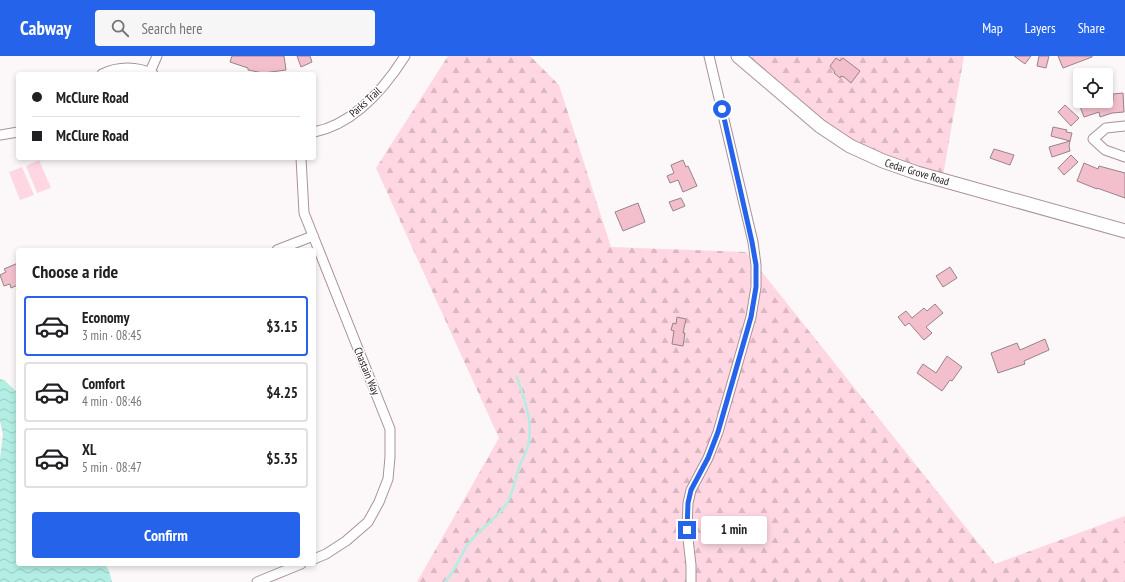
<!DOCTYPE html>
<meta charset="utf-8">
<style>
body{margin:0;font-family:"PT Sans Narrow",sans-serif;background:#f6f6f6;color:#202124;height:100vh;display:flex;flex-direction:column;font-size:15px;white-space:nowrap}
*{box-sizing:border-box;margin:0}
p{font-size:13px;color:#757577}
.icon{flex:none;width:22px;height:22px;fill:none;stroke:currentColor;stroke-width:2;stroke-linecap:round;stroke-linejoin:round}
.map{position:relative;flex:1;overflow:hidden}
.side{position:absolute;left:16px;top:192px;width:300px;height:318px;display:flex;flex-direction:column;background:#fff;border-radius:4px;box-shadow:0 2px 6px #0003}
.side>*{flex:none}
.banner{position:absolute;left:16px;top:16px;width:300px;height:88px;border-radius:4px;box-shadow:0 2px 6px #0003;display:grid;align-content:center;height:88px;padding:0 16px;background:#fff}
.controls{position:absolute;left:1073px;top:12px;display:grid;gap:8px}
.controls a{display:grid;place-items:center;width:40px;height:40px;border-radius:4px;background:#fff;box-shadow:0 2px 6px #0003;font-size:20px}
.end{position:absolute;width:18px;height:18px;margin:-9px;border:5px solid #2563eb;background:#fff;box-shadow:0 0 0 2px #fff}
.from{border-radius:50%}
.bubble{position:absolute;height:28px;border-radius:4px;background:#fff;box-shadow:0 2px 6px #0003;font-size:13px;font-weight:700;line-height:28px;text-align:center}
.banner b{display:flex;align-items:center;gap:14px;height:38px;font-size:15px}
.banner b+b{border-top:1px solid #e0e0e0}
.banner i{width:10px;height:10px;background:#202124}
ul{padding:0;list-style:none}
li{display:flex;align-items:center;gap:12px;height:60px;margin:0 8px 6px;padding:0 8px;border:2px solid #e0e0e0;border-radius:4px}
li div{flex:1}
li b{display:block;font-size:15px}
li em{font-style:normal;font-weight:700}
li.on{border-color:#2563eb}
li>.icon{width:36px;height:36px;stroke-width:1.5}
h2{padding:0 16px;font-size:18px;line-height:48px}
.action{display:flex;gap:8px;margin-top:auto;padding:8px 16px}
.action a{flex:1;height:46px;border-radius:4px;background:#2563eb;color:#fff;font-size:16px;font-weight:700;line-height:46px;text-align:center}
header{display:flex;align-items:center;gap:24px;box-sizing:border-box;height:56px;padding:0 20px;background:#2563eb;color:#fff}
header strong{font-size:19px}
nav{display:flex;gap:22px;margin-inline-start:auto;font-size:14px}
.search{width:280px;height:36px;background:#f6f6f6;display:flex;align-items:center;gap:10px;box-sizing:border-box;padding:0 14px;border-radius:4px;color:#757577;font-size:15px}
.map>svg:first-child{display:block}
.forest{fill:url(#forest-firs)}
.garden{fill:#fed7e2}
.water{fill:url(#water-waves)}
.lines{fill:none;stroke-linecap:round;stroke-linejoin:round}
.stream{stroke:#b2eee3;stroke-width:2.5}
.building{fill:#f3bfcd;stroke:#988388}
.street-casing{stroke:#a89298;stroke-width:11}
.secondary-casing{stroke:#a89298;stroke-width:15}
.street{stroke:#fff;stroke-width:9}
.secondary{stroke:#fff;stroke-width:13}
.route{stroke:#2563eb;stroke-width:5}
.labels{text-anchor:middle;stroke-width:3;stroke-linejoin:round;paint-order:stroke}
.street-label{font-size:11px;fill:#21191b;stroke:#fff}
</style>
<header>
<strong>Cabway</strong>
<div class="search"><svg class="icon" aria-label="search" viewBox="0 0 24 24"><circle cx="10" cy="10" r="6"/><path d="M15 15l6 6"/></svg>Search here</div>
<nav><a>Map</a><a>Layers</a><a>Share</a></nav>
</header>
<div class="map">
<svg width="1125" height="526" viewBox="0 0 1125 526">
<defs>
<pattern id="forest-firs" width="22" height="20" patternUnits="userSpaceOnUse"><rect width="22" height="20" fill="#fed7e2"/><path d="M5 1l3.5 6h-7zM16 11l3.5 6h-7z" fill="#d9b8c1"/></pattern>
<pattern id="water-waves" width="16" height="10" patternUnits="userSpaceOnUse"><rect width="16" height="10" fill="#b2eee3"/><path d="M0 5q4-4 8 0t8 0" fill="none" stroke="#99ccc2"/></pattern>
</defs>
<rect width="100%" height="100%" fill="#fcf7f8"/>
<g class="forest">
<path d="M448,0H530L559,29L611,191L746,196L995,508L1125,460V526H417L499,382L376,112Z"/>
<path d="M734,0H964L941,131L850,95L756,24Z"/>
</g>
<g class="garden">
<path d="M39,104L51,132L37,137L26,110Z"/>
<path d="M22,111L34,139L20,144L9,116Z"/>
</g>
<path class="water" d="M0,323L4,324L18,337V508H105L109,515L112,526H0V403L3,378L0,365Z"/>
<g class="lines">
<path class="stream" d="M445,526C456,514 460,499 469,487C480,472 497,463 507,447C514,435 515,422 520,409C522,403 526,397 528,390C534,366 524,343 517,321"/>
</g>
<g class="building">
<path d="M232,0H284L286,14L263,17L248,14V12L230,6Z"/>
<path d="M297,0H310L312,6L301,11Z"/>
<path d="M1014,0H1031L1025,8Z"/>
<path d="M1039,0H1049L1046,12L1037,10Z"/>
<path d="M1058,0H1092V1L1063,12Z"/>
<path d="M836,2L840,5L843,2L860,15L851,27L844,21L841,20L840,22L834,17L835,16L830,10Z"/>
<path d="M1123,37L1124,56L1112,57L1100,61L1099,56L1084,61L1078,45H1113V38Z"/>
<path d="M1065,49L1079,62L1071,70L1058,56Z"/>
<path d="M1053,71L1067,74L1066,76L1072,77L1070,85L1051,80Z"/>
<path d="M1070,85L1069,90L1070,95L1052,101L1049,91Z"/>
<path d="M994,93L1014,99L1010,109L990,102Z"/>
<path d="M1071,99L1078,106L1064,119L1058,112Z"/>
<path d="M683,104L686,111L688,110L697,130L683,136L678,124L670,127L667,120L674,117L671,109Z"/>
<path d="M1084,107L1098,113L1099,110L1125,117V142L1097,132V133L1077,125Z"/>
<path d="M681,142L685,150L673,155L669,146Z"/>
<path d="M638,147L645,166L623,175L615,156Z"/>
<path d="M18,207V229L11,232L10,228L4,230L0,219L6,216L4,213Z"/>
<path d="M950,211L957,222L943,231L936,220Z"/>
<path d="M935,248L943,257L926,271L932,277L924,284L909,267L905,270L898,261L906,255L912,262L924,252L927,255Z"/>
<path d="M677,261L686,263L683,277H685L683,290L672,288L674,275L671,274L673,267L676,268Z"/>
<path d="M1045,283L1049,294L1024,305L1025,308L998,317L991,297L1017,287L1020,294Z"/>
<path d="M947,300L962,311L952,325L950,324L942,335L917,317L923,308L936,317Z"/>
</g>
<g class="lines">
<g class="street-casing">
<g id="street">
<path d="M150,16L157,0"/>
<path d="M102,18C118,10 137,10 153,18"/>
<path d="M1125,70L1106,72L1093,83L1105,94L1125,101"/>
<path d="M314,76C354,68 384,33 405,0"/>
<path d="M0,79L18,76"/>
<path d="M301,102L304,157L390,373V401L388,423L379,446L368,466L346,485L326,498L314,503"/>
<path d="M277,194L313,180"/>
<path d="M257,526L301,508"/>
<path d="M691,526V509L687,474L688,447L691,434L708,402L718,376L751,261L756,231V209L753,186L709,0"/>
</g>
</g>
<g class="secondary-casing">
<path id="secondary" d="M738,0L820,70L850,90L883,105L917,117L1125,175"/>
</g>
<use href="#street" class="street"/>
<use href="#secondary" class="secondary"/>
</g>
<g class="lines">
<path class="route" d="M687,474L688,447L691,434L708,402L718,376L751,261L756,231V209L752,186L722,53"/>
</g>
<g class="labels">
<g class="street-label">
<text transform="translate(365 46) rotate(-42)" y="4">Parks Trail</text>
<text transform="translate(917 116) rotate(17)" y="4">Cedar Grove Road</text>
<text transform="translate(367 315) rotate(68)" y="4">Chastain Way</text>
</g>
</g>
</svg>
<div class="controls">
<a><svg class="icon" aria-label="locate" viewBox="0 0 24 24"><circle cx="12" cy="12" r="6"/><path d="M12 2v4M12 18v4M2 12h4M18 12h4"/></svg></a>
</div>
<i class="end from" style="left:722px;top:53px"></i>
<i class="end" style="left:687px;top:474px"></i>
<div class="bubble" style="left:701px;top:460px;width:66px">1 min</div>
<div class="banner">
<b><i class="from"></i>McClure Road</b>
<b><i></i>McClure Road</b>
</div>
<section class="side">
<h2>Choose a ride</h2>
<ul>
<li class="on"><svg class="icon" aria-label="car" viewBox="0 0 24 24"><path d="M5 17H2v-5l4-1 3-4h7l3 4 3 1v5h-3M9 17h6M6 11h13"/><circle cx="7" cy="17" r="2"/><circle cx="17" cy="17" r="2"/></svg><div><b>Economy</b><p>3 min · 08:45</p></div><em>$3.15</em></li>
<li><svg class="icon" aria-label="car" viewBox="0 0 24 24"><path d="M5 17H2v-5l4-1 3-4h7l3 4 3 1v5h-3M9 17h6M6 11h13"/><circle cx="7" cy="17" r="2"/><circle cx="17" cy="17" r="2"/></svg><div><b>Comfort</b><p>4 min · 08:46</p></div><em>$4.25</em></li>
<li><svg class="icon" aria-label="car" viewBox="0 0 24 24"><path d="M5 17H2v-5l4-1 3-4h7l3 4 3 1v5h-3M9 17h6M6 11h13"/><circle cx="7" cy="17" r="2"/><circle cx="17" cy="17" r="2"/></svg><div><b>XL</b><p>5 min · 08:47</p></div><em>$5.35</em></li>
</ul>
<div class="action"><a>Confirm</a></div>
</section>
</div>
